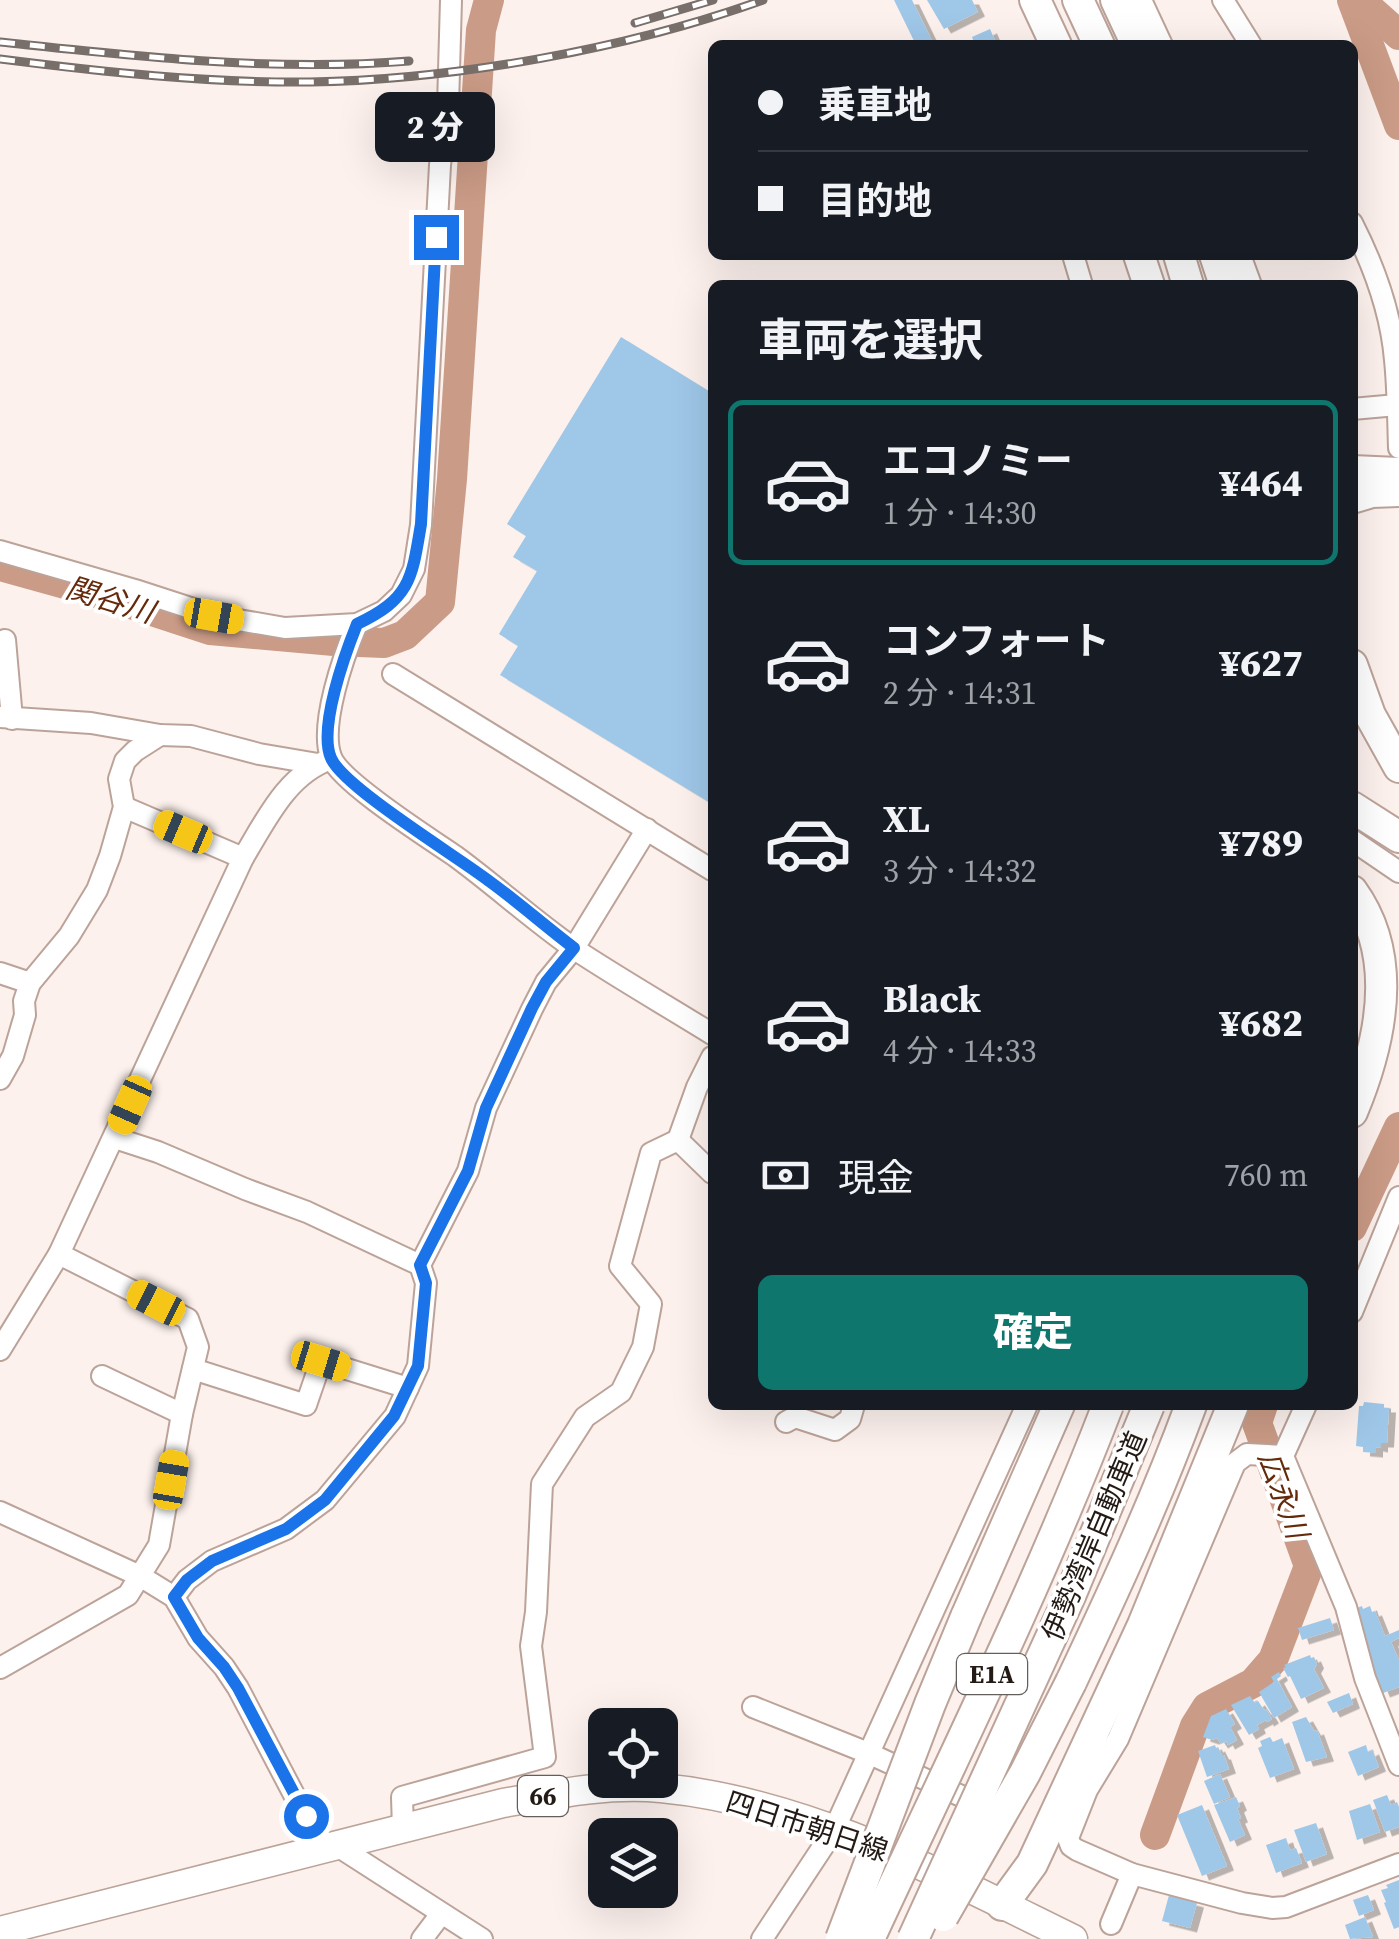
<!DOCTYPE html>
<html lang="ja">
<meta charset="utf-8">
<style>
body{margin:0;font-family:"Source Serif 4","Noto Sans JP",serif;background:#20242c;color:#f1f3f6;height:100vh;display:flex;flex-direction:column;font-size:38px;white-space:nowrap}
*{box-sizing:border-box;margin:0}
p{font-size:32px;color:#9ea1a6}
.icon{flex:none;width:55px;height:55px;fill:none;stroke:currentColor;stroke-width:2;stroke-linecap:round;stroke-linejoin:round}
.map{position:relative;flex:1;overflow:hidden}
.panel{position:absolute;left:708px;top:280px;width:650px;height:1130px;display:flex;flex-direction:column;background:#171b24;border-radius:15px;box-shadow:0 10px 40px #0002}
.panel>*{flex:none}
.top-card{position:absolute;left:708px;top:40px;width:650px;height:220px;border-radius:15px;box-shadow:0 10px 40px #0002;display:grid;align-content:center;height:220px;padding:0 50px;background:#171b24}
.controls{position:absolute;left:588px;top:1708px;display:grid;gap:20px}
.controls a{display:grid;place-items:center;width:90px;height:90px;border-radius:15px;background:#171b24;box-shadow:0 10px 40px #0002;font-size:50px}
.end{position:absolute;width:45px;height:45px;margin:-22px;border:12px solid #1a73e8;background:#fff;box-shadow:0 0 0 5px #fff}
.from{border-radius:50%}
.bubble{position:absolute;height:70px;border-radius:15px;background:#171b24;box-shadow:0 10px 40px #0002;font-size:32px;font-weight:800;line-height:70px;text-align:center}
.car{position:absolute;width:30px;height:60px;margin:-30px -15px;border-radius:12px;box-shadow:0 0 8px 2px #0007;background:linear-gradient(#f5c518 24%,#345 0 40%,#f5c518 0 76%,#345 0 86%,#f5c518 0)}
.top-card b{display:flex;align-items:center;gap:35px;height:95px;font-size:38px}
.top-card b+b{border-top:2px solid #363941}
.top-card i{width:25px;height:25px;background:#f1f3f6}
ul{padding:0;list-style:none}
li{display:flex;align-items:center;gap:30px;height:165px;margin:0 20px 15px;padding:0 30px;border:5px solid transparent;border-radius:15px}
li div{flex:1}
li b{display:block;font-size:38px}
li em{font-style:normal;font-weight:800}
li.on{border-color:#0f766e}
li>.icon{width:90px;height:90px;stroke-width:1.5}
h2{padding:0 50px;font-size:45px;line-height:120px}
.pay{display:flex;align-items:center;gap:25px;height:110px;padding:0 50px;font-size:38px}
.pay p{margin-inline-start:auto}
.button{display:flex;gap:20px;margin-top:auto;padding:20px 50px}
.button a{flex:1;height:115px;border-radius:15px;background:#0f766e;color:#fff;font-size:40px;font-weight:800;line-height:115px;text-align:center}
.map>svg:first-child{display:block}
.lines{fill:none;stroke-linecap:round;stroke-linejoin:round}
.river{stroke:#ca9b86;stroke-width:30}
.building{fill:#9fc7e8;filter:url(#shadow)}
.minor-casing{stroke:#bca399;stroke-width:24}
.major-casing{stroke:#bca399;stroke-width:31}
.highway-casing{stroke:#bca399;stroke-width:34}
.minor{stroke:#fff;stroke-width:20}
.major{stroke:#fff;stroke-width:28}
.highway{stroke:#fff;stroke-width:30}
.rail-casing{stroke:#786e6a;stroke-width:9}
.rail{stroke:#fff;stroke-width:5;stroke-dasharray:15;stroke-linecap:butt}
.highway-bridge-casing{stroke:#bca399;stroke-width:34;stroke-linecap:butt}
.highway-bridge{stroke:#fff;stroke-width:30}
.route{stroke:#1a73e8;stroke-width:12}
.labels{text-anchor:middle;stroke-width:8;stroke-linejoin:round;paint-order:stroke}
.shield{fill:#fff;stroke:#655f5c;stroke-width:2.5}
.shield-label{font-size:25px;font-weight:bold;fill:#231a16}
.street-label{font-size:28px;fill:#231a16;stroke:#fff}
.water-label{font-size:30px;font-style:italic;fill:#652a0b;stroke:#fff}
</style>
<div class="map">
<svg width="1399" height="1939" viewBox="0 0 1399 1939">
<defs>
<filter id="shadow"><feDropShadow dx="7" dy="4.5" stdDeviation="0" flood-color="#0004"/></filter>
</defs>
<rect width="100%" height="100%" fill="#fcf1ed"/>
<g class="lines">
<g class="river">
<path d="M1352,0L1399,125"/>
<path d="M1360,0L1399,35"/>
<path d="M0,566L94,592L210,630L334,641L384,643L405,635L440,602L452,479L481,30L489,0"/>
<path d="M1352,1227L1399,1127"/>
<path d="M1155,1835L1195,1726L1207,1707L1253,1683L1273,1660L1309,1566L1257,1423L1263,1405"/>
</g>
</g>
<g class="building">
<path d="M894,0H912L934,45H916Z"/>
<path d="M927,0H972L978,12L944,29Z"/>
<path d="M990,29L997,45H975L972,37Z"/>
<path d="M621,337L712,393V804L500,675L518,646L499,634L537,571L513,557L526,536L507,524Z"/>
<path d="M1364,1402L1384,1404V1408H1389L1387,1443H1381V1448L1376,1447V1453L1363,1452V1447L1356,1446L1359,1406H1363Z"/>
<path d="M1362,1606L1363,1609L1370,1606L1372,1612L1375,1611L1385,1636L1399,1630V1638L1391,1642L1399,1660V1687L1383,1693L1349,1611Z"/>
<path d="M1330,1618L1334,1630L1302,1640L1298,1628Z"/>
<path d="M1310,1655L1311,1658L1314,1657L1317,1664L1314,1669L1324,1688L1301,1699L1290,1676L1288,1677L1283,1668L1286,1667L1284,1665Z"/>
<path d="M1279,1672L1281,1676L1277,1679L1292,1707L1274,1718L1259,1692L1274,1682L1271,1677Z"/>
<path d="M1349,1693L1353,1704L1333,1713L1327,1702Z"/>
<path d="M1250,1696L1255,1703L1258,1701L1264,1710L1266,1709L1272,1719L1267,1722L1266,1720L1257,1725L1259,1729L1249,1735L1231,1705Z"/>
<path d="M1226,1709L1235,1724L1230,1727L1237,1740L1228,1745L1226,1741L1221,1744L1217,1738L1212,1740L1203,1737L1211,1716Z"/>
<path d="M1306,1717L1314,1731L1317,1730L1327,1757L1306,1762L1292,1722Z"/>
<path d="M1270,1737L1273,1742L1282,1738L1294,1769L1270,1778L1258,1748L1262,1746L1260,1741Z"/>
<path d="M1215,1745L1216,1748L1218,1747L1222,1755H1224L1229,1769L1207,1777L1198,1751Z"/>
<path d="M1366,1745L1368,1752L1372,1750L1379,1767L1358,1776L1348,1752Z"/>
<path d="M1220,1774L1230,1797L1214,1804L1204,1781Z"/>
<path d="M1387,1795L1391,1805L1397,1802L1399,1807V1827L1385,1832L1373,1800Z"/>
<path d="M1236,1797L1240,1806L1237,1808L1241,1818L1238,1819L1245,1835L1230,1842L1214,1805Z"/>
<path d="M1370,1804L1380,1832L1357,1840L1349,1811Z"/>
<path d="M1202,1805L1227,1866L1202,1876L1177,1815Z"/>
<path d="M1316,1823L1327,1854L1306,1862L1294,1830Z"/>
<path d="M1286,1838L1290,1850L1296,1848L1302,1863L1276,1873L1266,1845Z"/>
<path d="M1399,1880V1927L1394,1929L1384,1903L1386,1902L1381,1890L1388,1888L1386,1885Z"/>
<path d="M1169,1895L1197,1903L1190,1928L1162,1921Z"/>
<path d="M1368,1895L1374,1910L1359,1916L1353,1900Z"/>
<path d="M1365,1917L1373,1937L1350,1939L1345,1925Z"/>
</g>
<g class="lines">
<g class="minor-casing">
<g id="minor">
<path d="M1141,0L1162,45"/>
<path d="M1223,0L1251,45"/>
<path d="M1352,223C1374,266 1391,312 1395,360C1398,389 1398,419 1399,448"/>
<path d="M1073,255L1082,285"/>
<path d="M1240,255L1251,285"/>
<path d="M1352,409L1397,405"/>
<path d="M0,551L135,590L215,616L285,628L357,624L384,611L401,595L414,569L421,525L440,165L448,106L451,0"/>
<path d="M357,624C344,655 319,725 331,757C340,782 429,838 455,856C496,886 534,921 576,950C620,979 667,1006 712,1034"/>
<path d="M5,640L12,719"/>
<path d="M393,674L712,870"/>
<path d="M0,717L91,723L160,735L191,736L259,754L318,764"/>
<path d="M124,807L243,858"/>
<path d="M1352,840L1399,872"/>
<path d="M0,973L30,983"/>
<path d="M0,1079L13,1056L25,1015L24,1001L30,983L69,936L97,890L110,856L124,807L119,779L125,761L135,751L160,735"/>
<path d="M115,1138L158,1152L245,1189L307,1212L420,1265L426,1283L418,1366L395,1416L325,1500L286,1529L212,1561L187,1580L174,1597"/>
<path d="M678,1140L712,1173"/>
<path d="M420,1265L468,1171L486,1108L532,1009L546,982L574,948L647,829"/>
<path d="M1352,1312L1399,1197"/>
<path d="M0,1350L59,1254L243,858C266,820 287,774 331,759"/>
<path d="M193,1369L306,1405L321,1361L408,1388"/>
<path d="M102,1376L182,1414"/>
<path d="M1306,1405L1283,1456L1346,1607L1365,1678L1399,1765"/>
<path d="M786,1422L795,1417L835,1430L850,1419L854,1405"/>
<path d="M1283,1456L1247,1454L1235,1463L1118,1739L1087,1790L1068,1838L1071,1846L1077,1850L1132,1874L1242,1903L1272,1908L1286,1907L1399,1864"/>
<path d="M0,1512L140,1576L174,1597L198,1638L224,1667L238,1688L322,1848"/>
<path d="M0,1668L128,1595L159,1545L182,1414L198,1347L188,1319L59,1254"/>
<path d="M753,1707L868,1753L985,1807"/>
<path d="M403,1829L402,1797L545,1757L531,1646L536,1612L542,1484L585,1417L621,1392L643,1347L651,1304L620,1266L651,1153L678,1140L697,1087L712,1057"/>
<path d="M336,1845L482,1939"/>
<path d="M1111,1924L1132,1874"/>
<path d="M422,1939L441,1914"/>
<path d="M762,1939L834,1830L1027,1405"/>
</g>
</g>
<g class="major-casing">
<path id="major" d="M0,1931L503,1803C555,1794 608,1783 661,1788C808,1802 942,1875 1073,1939"/>
</g>
<g class="highway-casing">
<g id="highway">
<path d="M1035,0L1056,45"/>
<path d="M1078,0L1099,45"/>
<path d="M1116,0L1137,45"/>
<path d="M1139,255L1149,285"/>
<path d="M1179,255L1188,285"/>
<path d="M1215,255L1225,285"/>
<path d="M1352,471L1399,473"/>
<path d="M1352,498L1372,492L1399,491"/>
<path d="M1352,665L1370,715L1399,767"/>
<path d="M1352,807L1399,837"/>
<path d="M1352,891C1399,956 1382,1040 1352,1112"/>
<path d="M966,1617L1059,1405"/>
<path d="M1071,1682C1114,1591 1156,1500 1191,1405"/>
<path d="M1002,1905L1032,1864L1143,1625L1233,1405"/>
</g>
</g>
<use href="#minor" class="minor"/>
<use href="#major" class="major"/>
<use href="#highway" class="highway"/>
<g class="rail-casing">
<g id="rail">
<path d="M635,23L713,0"/>
<path d="M0,42C136,56 272,72 409,61"/>
<path d="M0,59C103,72 206,83 310,82C454,80 627,49 763,0"/>
</g>
</g>
<use href="#rail" class="rail"/>
<g class="highway-bridge-casing">
<g id="highway-bridge">
<path d="M943,1916L1025,1773L1071,1682"/>
<path d="M841,1939L930,1704L966,1617"/>
<path d="M869,1939C951,1762 1038,1587 1108,1405"/>
<path d="M913,1939L1070,1596L1149,1405"/>
</g>
</g>
<use href="#highway-bridge" class="highway-bridge"/>
</g>
<g class="lines">
<path class="route" d="M306,1816L238,1688L224,1667L198,1638L174,1597L187,1580L212,1561L286,1529L325,1500L394,1416L418,1366L426,1283L420,1265L468,1171L486,1108L532,1008L546,982L574,948C545,926 518,902 489,881C458,857 343,787 331,758C318,728 345,654 357,624C410,599 412,579 421,524L436,237"/>
</g>
<g class="labels">
<g class="shield">
<rect x="957" y="1654" width="70" height="40" rx="8"/>
<rect x="518" y="1776" width="50" height="40" rx="8"/>
</g>
<g class="shield-label">
<text x="992" y="1683">E1A</text>
<text x="543" y="1805">66</text>
</g>
<g class="street-label">
<text transform="translate(1094 1536) rotate(-67)" y="10">伊勢湾岸自動車道</text>
<text transform="translate(807 1826) rotate(18)" y="10">四日市朝日線</text>
</g>
<g class="water-label">
<text transform="translate(110 600) rotate(17)" y="10">関谷川</text>
<text transform="translate(1283 1495) rotate(70)" y="10">広永川</text>
</g>
</g>
</svg>
<div class="controls">
<a><svg class="icon" aria-label="locate" viewBox="0 0 24 24"><circle cx="12" cy="12" r="6"/><path d="M12 2v4M12 18v4M2 12h4M18 12h4"/></svg></a>
<a><svg class="icon" aria-label="layers" viewBox="0 0 24 24"><path d="M12 4l9 5-9 5-9-5zM3 14l9 5 9-5"/></svg></a>
</div>
<i class="end from" style="left:306px;top:1816px"></i>
<i class="end" style="left:436px;top:237px"></i>
<div class="bubble" style="left:375px;top:92px;width:120px">2 分</div>
<i class="car" style="left:214px;top:616px;rotate:100deg"></i>
<i class="car" style="left:183px;top:832px;rotate:293deg"></i>
<i class="car" style="left:130px;top:1105px;rotate:204deg"></i>
<i class="car" style="left:156px;top:1303px;rotate:297deg"></i>
<i class="car" style="left:321px;top:1361px;rotate:107deg"></i>
<i class="car" style="left:171px;top:1480px;rotate:10deg"></i>
<div class="top-card">
<b><i class="from"></i>乗車地</b>
<b><i></i>目的地</b>
</div>
<section class="panel">
<h2>車両を選択</h2>
<ul>
<li class="on"><svg class="icon" aria-label="car" viewBox="0 0 24 24"><path d="M5 17H2v-5l4-1 3-4h7l3 4 3 1v5h-3M9 17h6M6 11h13"/><circle cx="7" cy="17" r="2"/><circle cx="17" cy="17" r="2"/></svg><div><b>エコノミー</b><p>1 分 · 14:30</p></div><em>¥464</em></li>
<li><svg class="icon" aria-label="car" viewBox="0 0 24 24"><path d="M5 17H2v-5l4-1 3-4h7l3 4 3 1v5h-3M9 17h6M6 11h13"/><circle cx="7" cy="17" r="2"/><circle cx="17" cy="17" r="2"/></svg><div><b>コンフォート</b><p>2 分 · 14:31</p></div><em>¥627</em></li>
<li><svg class="icon" aria-label="car" viewBox="0 0 24 24"><path d="M5 17H2v-5l4-1 3-4h7l3 4 3 1v5h-3M9 17h6M6 11h13"/><circle cx="7" cy="17" r="2"/><circle cx="17" cy="17" r="2"/></svg><div><b>XL</b><p>3 分 · 14:32</p></div><em>¥789</em></li>
<li><svg class="icon" aria-label="car" viewBox="0 0 24 24"><path d="M5 17H2v-5l4-1 3-4h7l3 4 3 1v5h-3M9 17h6M6 11h13"/><circle cx="7" cy="17" r="2"/><circle cx="17" cy="17" r="2"/></svg><div><b>Black</b><p>4 分 · 14:33</p></div><em>¥682</em></li>
</ul>
<div class="pay"><svg class="icon" aria-label="cash" viewBox="0 0 24 24"><path d="M3 7h18v10H3z"/><circle cx="12" cy="12" r="2"/></svg>現金<p>760 m</p></div>
<div class="button"><a>確定</a></div>
</section>
</div>
